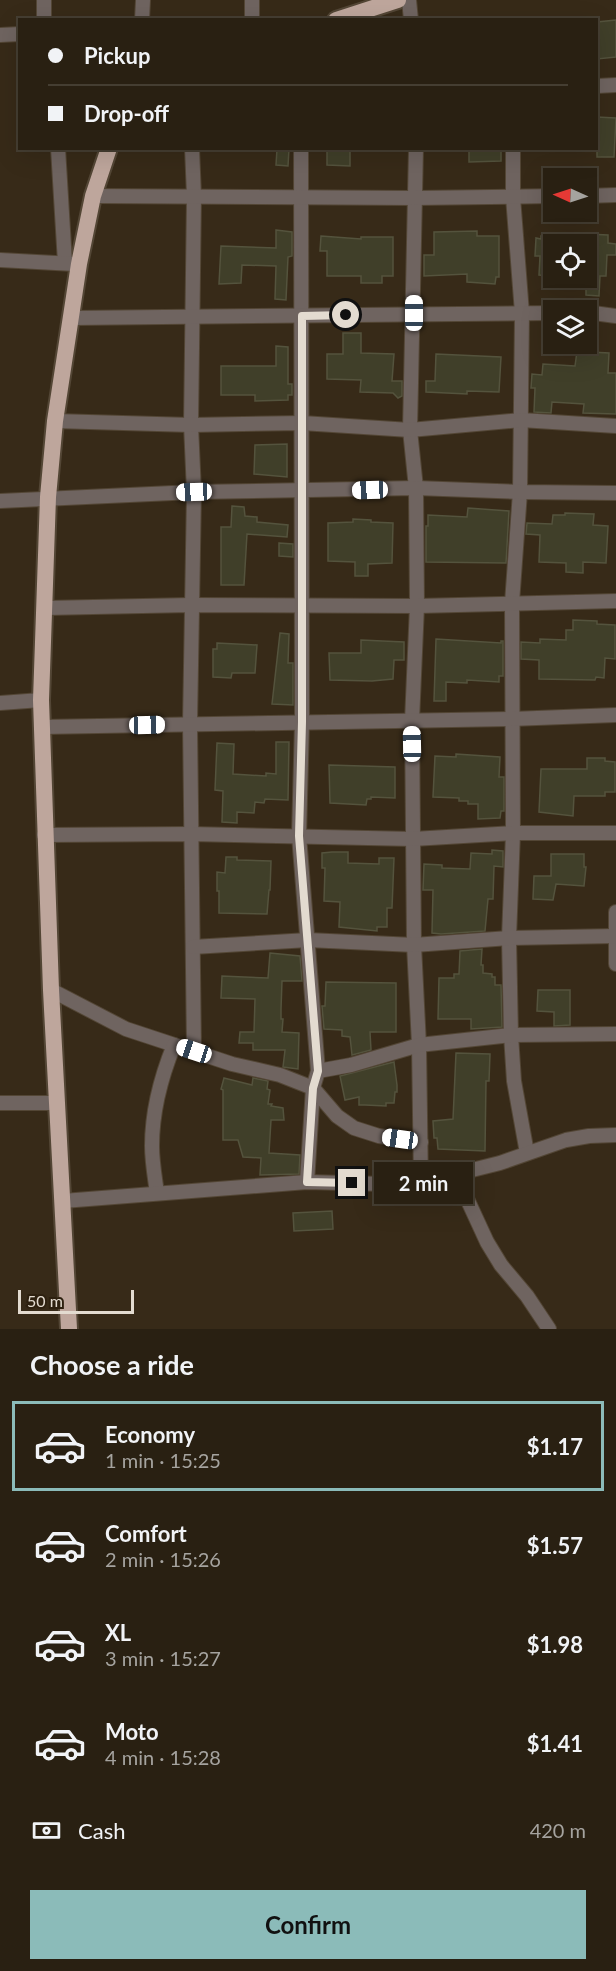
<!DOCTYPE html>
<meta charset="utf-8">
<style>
body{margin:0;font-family:Lato,sans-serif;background:#31281b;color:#f1f3f6;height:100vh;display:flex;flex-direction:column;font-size:22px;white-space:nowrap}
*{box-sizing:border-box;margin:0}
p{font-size:20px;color:#a5a39f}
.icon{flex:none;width:33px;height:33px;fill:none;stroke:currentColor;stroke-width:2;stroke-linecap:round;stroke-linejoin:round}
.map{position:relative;height:1329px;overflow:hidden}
.side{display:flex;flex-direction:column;background:#292012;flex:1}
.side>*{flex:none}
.guide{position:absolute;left:18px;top:18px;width:580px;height:132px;border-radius:0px;box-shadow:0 6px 24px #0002,0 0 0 2px #453e32;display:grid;align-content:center;height:132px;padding:0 30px;background:#292012}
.needle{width:39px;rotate:273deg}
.buttons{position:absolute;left:543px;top:168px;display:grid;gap:12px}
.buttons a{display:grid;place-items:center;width:54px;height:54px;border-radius:0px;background:#292012;box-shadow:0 6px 24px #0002,0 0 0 2px #453e32;font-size:30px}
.scale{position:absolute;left:18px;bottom:15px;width:116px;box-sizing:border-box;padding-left:6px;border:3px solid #e3dbd0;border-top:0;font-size:16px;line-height:21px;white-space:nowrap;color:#e3dbd0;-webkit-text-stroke:4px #2d200f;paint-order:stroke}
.end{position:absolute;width:27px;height:27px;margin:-14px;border:8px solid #e3dbd0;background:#111;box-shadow:0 0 0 3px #111}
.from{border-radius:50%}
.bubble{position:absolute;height:42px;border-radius:0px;background:#292012;box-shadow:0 6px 24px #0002,0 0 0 2px #453e32;font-size:20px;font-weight:700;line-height:42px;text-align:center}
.car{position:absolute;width:18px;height:36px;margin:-18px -9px;border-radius:8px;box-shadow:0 0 4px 2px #0007;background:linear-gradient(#fff 24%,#345 0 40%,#fff 0 76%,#345 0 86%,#fff 0)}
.guide b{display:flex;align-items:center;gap:21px;height:57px;font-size:22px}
.guide b+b{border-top:2px solid #453e32}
.guide i{width:15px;height:15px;background:#f1f3f6}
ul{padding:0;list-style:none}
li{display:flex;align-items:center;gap:18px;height:90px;margin:0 12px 9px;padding:0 18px;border:3px solid transparent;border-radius:0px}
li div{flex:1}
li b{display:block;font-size:22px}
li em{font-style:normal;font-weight:700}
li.on{border-color:#8bbbb9}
li>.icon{width:54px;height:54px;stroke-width:1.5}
h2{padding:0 30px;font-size:27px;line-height:72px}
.pay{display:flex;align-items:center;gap:15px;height:66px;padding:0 30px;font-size:22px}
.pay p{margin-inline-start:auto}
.cta{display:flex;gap:12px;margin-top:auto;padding:12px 30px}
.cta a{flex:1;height:69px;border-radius:0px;background:#8bbbb9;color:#111;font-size:24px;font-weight:700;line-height:69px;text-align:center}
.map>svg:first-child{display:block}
.building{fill:#403f29;stroke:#54533d;stroke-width:1.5}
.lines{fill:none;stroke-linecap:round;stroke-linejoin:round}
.minor-casing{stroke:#534635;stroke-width:16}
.trunk-casing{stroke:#534635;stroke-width:20}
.minor{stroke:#6f6460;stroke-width:14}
.trunk{stroke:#bea69c;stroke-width:16}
.route{stroke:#e3dbd0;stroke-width:8}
</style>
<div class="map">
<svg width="616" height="1329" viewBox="0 0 616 1329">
<rect width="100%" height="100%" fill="#372a18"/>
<g class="building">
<path d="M616,20V57L597,59V22Z"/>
<path d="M597,117L616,118L614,157H597Z"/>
<path d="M327,148H350V166L327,165Z"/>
<path d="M469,148H501V161L469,162Z"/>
<path d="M277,149H289L288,166L276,165Z"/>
<path d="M276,230L292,232V256L288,257L286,300L275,299L276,266L242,265L241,283L219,284L221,246L276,248Z"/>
<path d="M477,231V236H499V277H496L495,284L467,282V274L424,276V255H434V232Z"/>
<path d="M586,234L608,235V243L616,244V255H607L606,276H600L599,296L586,295Z"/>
<path d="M321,236L361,239V237H393V276H382V283H361V276H327V251H320Z"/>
<path d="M541,236L554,237V276L539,275L540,256H535L536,238L541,239Z"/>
<path d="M343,333H361V353L394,354L392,381H402V396L398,398L393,393L360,392L361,380L327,379V354H343Z"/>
<path d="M578,344H591L590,352L609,353L608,373H616V414L583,413L584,404L552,402L551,413L534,412L535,388H531L532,374L542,375L543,364L575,366Z"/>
<path d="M276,346L288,347V384H292V395H288V400L255,401V395H221V366H276Z"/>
<path d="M436,354L501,357L499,392L467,391V394L426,392V381H435Z"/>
<path d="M287,444V477L254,474L255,445Z"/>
<path d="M232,506L244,507L245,516L257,517V522L288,525L287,537L247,534L244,585H221V527H231Z"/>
<path d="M468,508L509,511L506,563L426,562V526H428V515L467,517Z"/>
<path d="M565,513L594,514L593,525L608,526L606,563L583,562V573L566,572V563L539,562L540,535L526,534L527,523L552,524L553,515H565Z"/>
<path d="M353,519L371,520V522L393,523L392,563L368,564V576H355V562L328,561V523L353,522Z"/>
<path d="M279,543L293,544V557L279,556Z"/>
<path d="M573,620L597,621V624L615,625V659L605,658L604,678L596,677L595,680L539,679V660L521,659V642L540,643V639L566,640V630H573Z"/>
<path d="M280,633L289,634L288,663H293V705L272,704Z"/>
<path d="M436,639L501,643V641H503V676H499V682L467,680V683L446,682V701H434Z"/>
<path d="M361,640L404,642V660H394L393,679L372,681L330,680L329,653H361Z"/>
<path d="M217,643L257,645L255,673H232L231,678L213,677V649H217Z"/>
<path d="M276,742H289L288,800L265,799L264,803L255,802L254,813L237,812V823L222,822L223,791L215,790L217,743L234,744L233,774L266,776V773L276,774Z"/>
<path d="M456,754L500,757L499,777H504V811H501L500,818L478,819V804H468V801H459V798L433,797L435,756L456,757Z"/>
<path d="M587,758H605V761L615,762V792H605V796H574L573,816L539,812L541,769H587Z"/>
<path d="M329,765L395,767V798L371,797V799H367L366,805L330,803Z"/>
<path d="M492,850L503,851V867L494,866L493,899H488L485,931L441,934L432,933L433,890H423L424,864L442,865V868L470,869L471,853L492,854Z"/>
<path d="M332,852H348V863L379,864V858H394L392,908H387V927H377V931L339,927L340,902L324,901L325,868H322V853Z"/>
<path d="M551,854H584V867H586L584,886L556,884L553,900L533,899L534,876H551Z"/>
<path d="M226,857H237V860L271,861L270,890H269L267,914L219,913V891H217V872L225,873Z"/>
<path d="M482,949L481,965H483V973L492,974V977H495V985H501L502,1027L471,1029V1019H438L439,978H454V974H459L460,951Z"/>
<path d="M270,953L300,956L302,981H282L281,1009V1019H283L282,1032L299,1033L298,1069L283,1067L285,1050H253V1043H239L240,1032H254L255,999L221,998L222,976L268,978Z"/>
<path d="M326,982L396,983V1032H370L371,1050L352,1055L350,1037L342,1036V1030L324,1029L322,1006H325Z"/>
<path d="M538,990H570V1025L554,1026V1012L537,1011Z"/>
<path d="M456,1053L490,1054L489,1081H486L485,1151L438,1149L437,1138H434L433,1121L453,1119Z"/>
<path d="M394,1062L397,1085V1092H395L394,1103H386V1106L365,1105H359V1097L345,1100L340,1076Z"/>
<path d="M224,1078L252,1085L253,1078L268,1081L267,1089L270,1090L268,1104H272L271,1106L283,1108L284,1120H271L269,1153L300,1155L299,1174L260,1175L261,1158L243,1157L238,1140H223V1090L221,1089Z"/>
<path d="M332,1211L333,1229L294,1231L293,1213Z"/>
</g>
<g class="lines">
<g class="minor-casing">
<g id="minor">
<path d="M44,0V20"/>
<path d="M409,0L411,20"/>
<path d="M142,20L143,0"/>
<path d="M252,20V0"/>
<path d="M0,35L20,34"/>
<path d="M597,86L616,85"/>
<path d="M58,148L65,263"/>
<path d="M192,148L194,196L191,425L194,492L190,724L194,1051"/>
<path d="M301,148L302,722L299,836L318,1071L313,1088L307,1182"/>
<path d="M416,148L410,430L416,488L417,606L412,721L414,945L419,1045L421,1185"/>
<path d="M513,148V197L522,313L520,492L512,603L513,833L509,938L511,1035L514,1081L527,1153"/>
<path d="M93,196L414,198L554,196"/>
<path d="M586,196L616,195"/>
<path d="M0,260L74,264"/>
<path d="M586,312L616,316"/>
<path d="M71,318L554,313"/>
<path d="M55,421L191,425L302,423L410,430L521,420L616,426"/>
<path d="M0,501L194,492L416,488L520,492L616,493"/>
<path d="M45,608L191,605L417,606L616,601"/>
<path d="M0,703L41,700"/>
<path d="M41,727L511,719L616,715"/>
<path d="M44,835L191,834L413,839L513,833H616"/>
<path d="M616,912V964"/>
<path d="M193,947L308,940L414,945L509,938L616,936"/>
<path d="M51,990L126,1029L232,1064L280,1075L313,1088L337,1116L354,1128L379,1136L421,1142"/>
<path d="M318,1071L351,1065L419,1045L511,1035L616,1034"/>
<path d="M0,1103H57"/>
<path d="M457,1177L487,1242L501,1265L527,1296L549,1329"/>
<path d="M157,1193C155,1178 152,1162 152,1146C152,1111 161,1077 174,1045"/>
<path d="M63,1201L307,1182L421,1185L457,1177L472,1170L500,1163L566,1140L589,1136L616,1135"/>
</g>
</g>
<g class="trunk-casing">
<g id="trunk">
<path d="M336,20L398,0"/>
<path d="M69,1329L51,990L41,700L48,497L55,421L79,264L93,196L109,148"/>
</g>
</g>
<use href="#minor" class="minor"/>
<use href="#trunk" class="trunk"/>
</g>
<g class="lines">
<path class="route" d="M346,315L302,316V722L299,836L318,1071L313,1088L307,1182L352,1183"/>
</g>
</svg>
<div class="buttons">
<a><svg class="needle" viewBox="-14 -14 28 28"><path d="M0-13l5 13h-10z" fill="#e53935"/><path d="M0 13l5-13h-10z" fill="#a5a39f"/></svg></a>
<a><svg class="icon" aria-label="locate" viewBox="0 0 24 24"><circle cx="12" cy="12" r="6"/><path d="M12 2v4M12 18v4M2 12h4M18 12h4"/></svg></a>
<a><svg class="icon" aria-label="layers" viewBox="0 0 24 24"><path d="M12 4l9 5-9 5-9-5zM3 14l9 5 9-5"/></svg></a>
</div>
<div class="scale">50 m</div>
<i class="end from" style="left:346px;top:315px"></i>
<i class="end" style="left:352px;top:1183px"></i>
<div class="bubble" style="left:374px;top:1162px;width:99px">2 min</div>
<i class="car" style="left:414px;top:313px;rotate:0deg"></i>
<i class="car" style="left:370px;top:490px;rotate:268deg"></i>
<i class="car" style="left:194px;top:492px;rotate:268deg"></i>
<i class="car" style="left:147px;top:725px;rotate:89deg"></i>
<i class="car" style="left:412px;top:744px;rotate:359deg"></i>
<i class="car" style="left:194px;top:1051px;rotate:288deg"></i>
<i class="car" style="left:400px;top:1139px;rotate:278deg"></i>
<div class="guide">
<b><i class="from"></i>Pickup</b>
<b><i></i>Drop-off</b>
</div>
</div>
<section class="side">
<h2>Choose a ride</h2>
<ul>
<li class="on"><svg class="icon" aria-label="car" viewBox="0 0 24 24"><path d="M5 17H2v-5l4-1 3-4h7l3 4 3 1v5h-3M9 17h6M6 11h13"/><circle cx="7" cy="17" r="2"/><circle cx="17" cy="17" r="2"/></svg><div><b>Economy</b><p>1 min · 15:25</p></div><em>$1.17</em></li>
<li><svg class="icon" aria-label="car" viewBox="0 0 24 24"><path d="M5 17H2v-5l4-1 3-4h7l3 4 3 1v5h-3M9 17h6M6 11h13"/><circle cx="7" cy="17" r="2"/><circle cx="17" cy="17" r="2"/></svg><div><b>Comfort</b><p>2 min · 15:26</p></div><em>$1.57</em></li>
<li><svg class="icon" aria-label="car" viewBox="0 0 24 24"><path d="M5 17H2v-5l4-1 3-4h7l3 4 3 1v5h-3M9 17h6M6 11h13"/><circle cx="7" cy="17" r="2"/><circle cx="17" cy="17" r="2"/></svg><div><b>XL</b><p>3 min · 15:27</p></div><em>$1.98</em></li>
<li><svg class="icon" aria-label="car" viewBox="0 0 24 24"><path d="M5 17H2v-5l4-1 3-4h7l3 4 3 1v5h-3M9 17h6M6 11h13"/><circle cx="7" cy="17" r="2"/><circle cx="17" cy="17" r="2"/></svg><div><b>Moto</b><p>4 min · 15:28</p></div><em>$1.41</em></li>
</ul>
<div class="pay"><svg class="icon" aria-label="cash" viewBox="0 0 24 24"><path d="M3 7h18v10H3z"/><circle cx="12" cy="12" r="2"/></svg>Cash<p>420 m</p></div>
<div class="cta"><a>Confirm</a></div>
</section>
